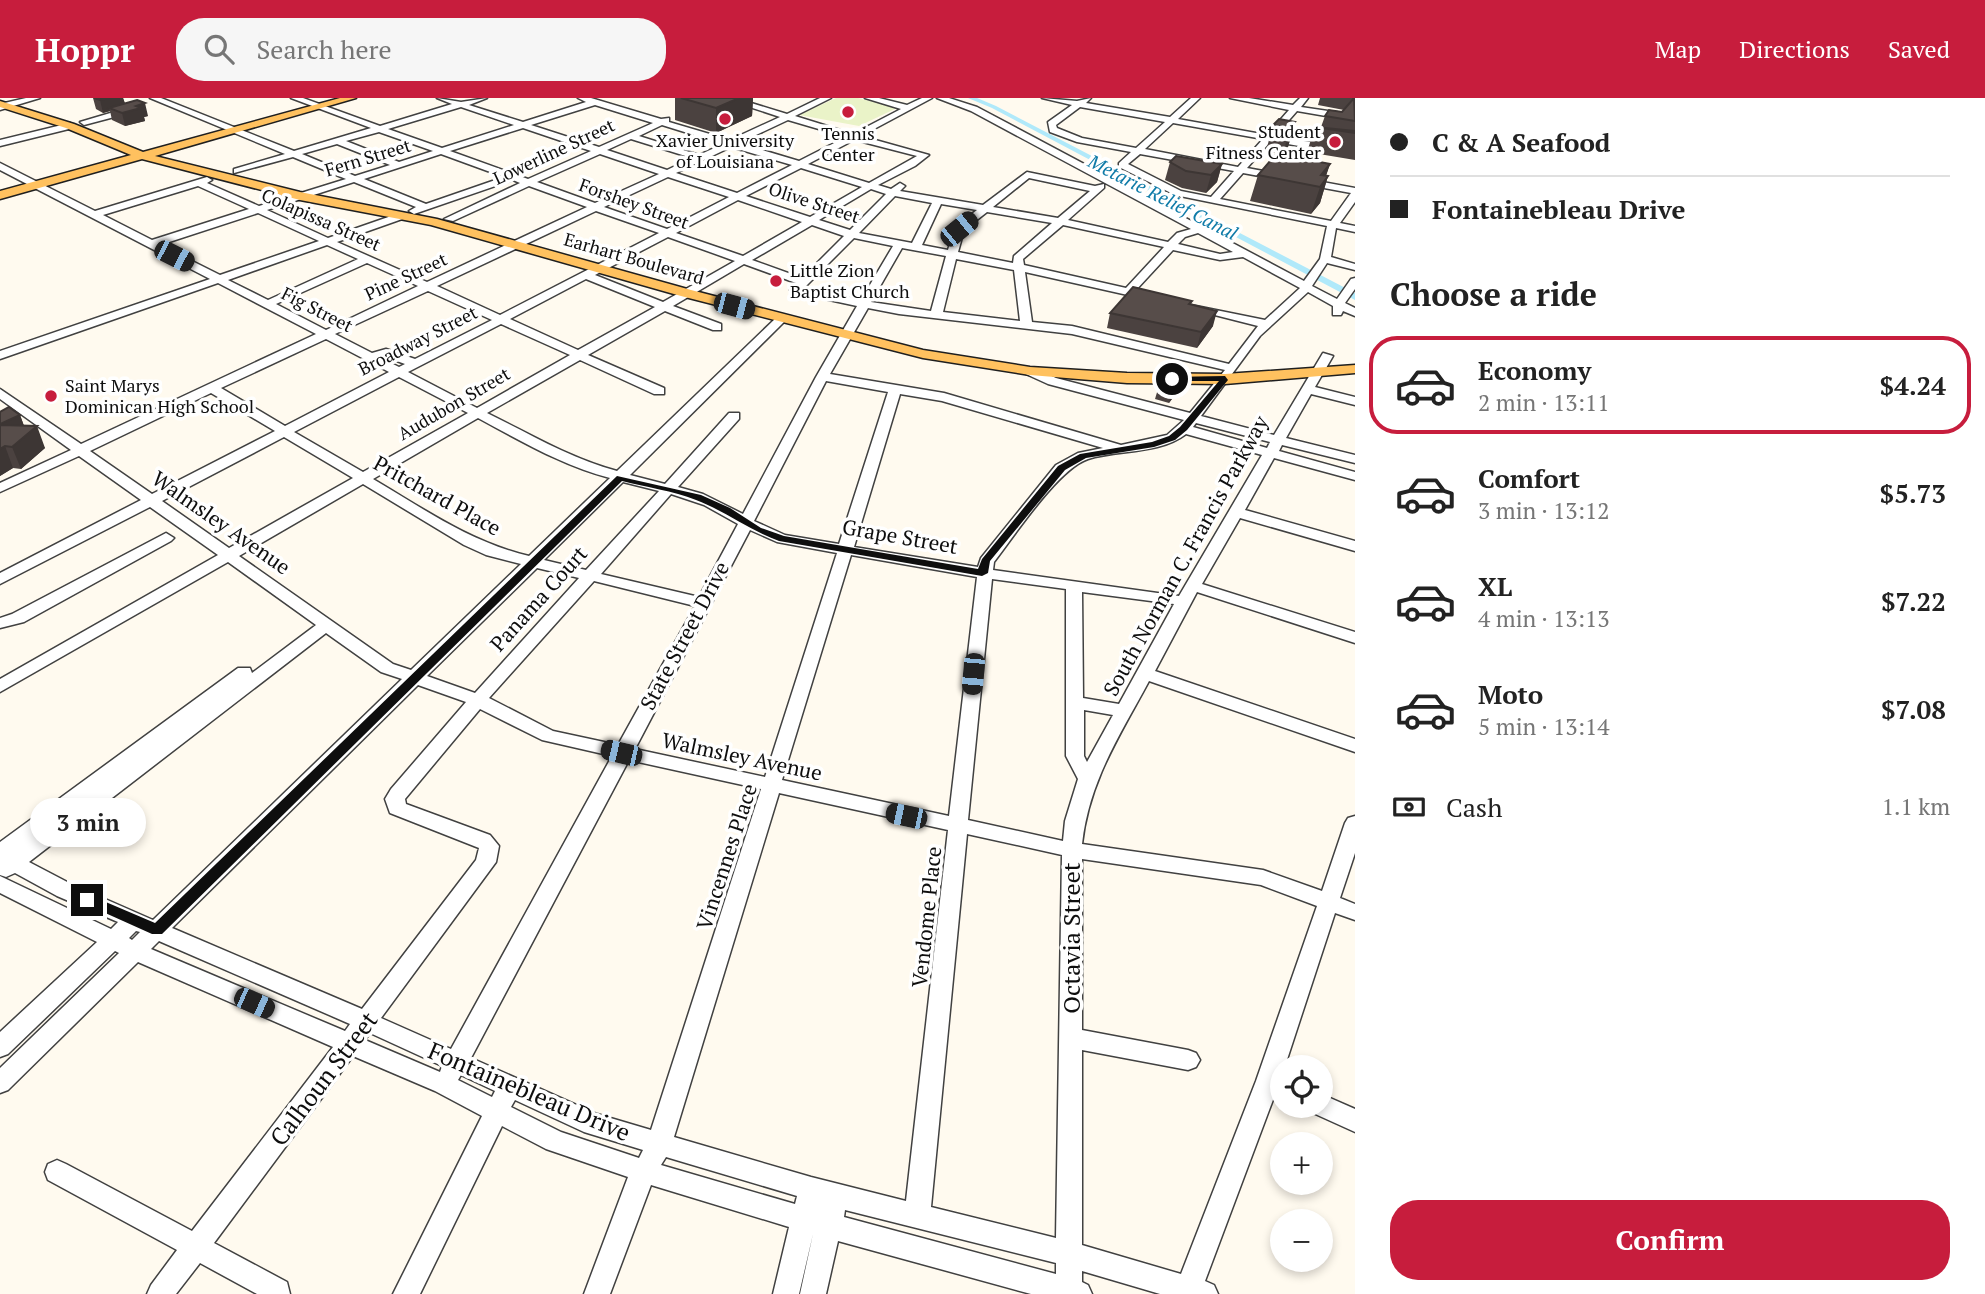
<!DOCTYPE html>
<meta charset="utf-8">
<style>
body{margin:0;font-family:"PT Serif",serif;background:#f6f6f6;color:#222;height:100vh;display:flex;flex-direction:column;font-size:26px;white-space:nowrap}
*{box-sizing:border-box;margin:0}
p{font-size:23px;color:#767676}
.icon{flex:none;width:38px;height:38px;fill:none;stroke:currentColor;stroke-width:2;stroke-linecap:round;stroke-linejoin:round}
.map{position:relative;flex:1;overflow:hidden}
.panel{display:flex;flex-direction:column;background:#fff;width:630px}
.panel>*{flex:none}
.guide{display:grid;align-content:center;height:154px;padding:0 35px;background:#fff}
.tools{position:absolute;left:1270px;top:957px;display:grid;gap:14px}
.tools a{display:grid;place-items:center;width:63px;height:63px;border-radius:50%;background:#fff;box-shadow:0 4px 10px #0003;font-size:35px}
.end{position:absolute;width:32px;height:32px;margin:-16px;border:9px solid #0e0e0e;background:#fff;box-shadow:0 0 0 4px #fff}
.from{border-radius:50%}
.bubble{position:absolute;height:49px;border-radius:24px;background:#fff;box-shadow:0 4px 10px #0003;font-size:23px;font-weight:700;line-height:49px;text-align:center}
.car{position:absolute;width:21px;height:42px;margin:-21px -10px;border-radius:9px;box-shadow:0 0 5px 2px #0007;background:linear-gradient(#222 24%,#8ab4d8 0 40%,#222 0 76%,#8ab4d8 0 86%,#222 0)}
.guide b{display:flex;align-items:center;gap:24px;height:66px;font-size:26px}
.guide b+b{border-top:2px solid #e0e0e0}
.guide i{width:18px;height:18px;background:#222}
ul{padding:0;list-style:none}
li{display:flex;align-items:center;gap:21px;height:98px;margin:0 14px 10px;padding:0 21px;border:4px solid transparent;border-radius:28px}
li div{flex:1}
li b{display:block;font-size:26px}
li em{font-style:normal;font-weight:700}
li.active{border-color:#c71d3d}
li>.icon{width:63px;height:63px;stroke-width:1.5}
h2{padding:0 35px;font-size:32px;line-height:84px}
.pay{display:flex;align-items:center;gap:18px;height:77px;padding:0 35px;font-size:26px}
.pay p{margin-inline-start:auto}
.cta{display:flex;gap:14px;margin-top:auto;padding:14px 35px}
.cta a{flex:1;height:80px;border-radius:28px;background:#c71d3d;color:#fff;font-size:28px;font-weight:700;line-height:80px;text-align:center}
header{display:flex;align-items:center;gap:42px;box-sizing:border-box;height:98px;padding:0 35px;background:#c71d3d;color:#fff}
header strong{font-size:33px}
nav{display:flex;gap:38px;margin-inline-start:auto;font-size:24px}
.search{width:490px;height:63px;background:#f6f6f6;display:flex;align-items:center;gap:18px;box-sizing:border-box;padding:0 24px;border-radius:28px;color:#767676;font-size:26px}
main{display:flex;flex:1;min-height:0}
.map>svg:first-child{display:block}
.pitch{fill:#eaf3c8}
.lines{fill:none;stroke-linecap:round;stroke-linejoin:round}
.canal{fill:#b0e9fa;fill-rule:evenodd}
.minor-casing{stroke:#414141;stroke-width:3}
.major-casing{stroke:#1f1f1f;stroke-width:3}
.minor{fill:#fff;fill-rule:evenodd}
.major{fill:#ffc15f;fill-rule:evenodd}
.wall{fill:#4b4240}
.shaded-wall{fill:#3d3634}
.building{fill:#574d4a;stroke:#3d3634;stroke-width:2}
.route{fill:#0e0e0e}
.poi-dot{fill:#c71d3d;stroke:#fff;stroke-width:2.5}
.labels{text-anchor:middle;stroke-width:7;stroke-linejoin:round;paint-order:stroke}
.far-poi-label{font-size:18px;fill:#0e0e0e;stroke:#fff}
.far-street-label{font-size:18px;fill:#0e0e0e;stroke:#fff}
.far-water-label{font-size:19px;font-style:italic;fill:#0f7ba8;stroke:#fff}
.street-label{font-size:21px;fill:#0e0e0e;stroke:#fff}
.near-street-label{font-size:24px;fill:#0e0e0e;stroke:#fff}
</style>
<header>
<strong>Hoppr</strong>
<div class="search"><svg class="icon" aria-label="search" viewBox="0 0 24 24"><circle cx="10" cy="10" r="6"/><path d="M15 15l6 6"/></svg>Search here</div>
<nav><a>Map</a><a>Directions</a><a>Saved</a></nav>
</header>
<main>
<div class="map">
<svg width="1355" height="1196" viewBox="0 0 1355 1196">
<rect width="100%" height="100%" fill="#fffaef"/>
<path class="pitch" d="M836,0H858L897,10L859,28L799,17Z"/>
<g class="lines">
<path class="canal" d="M968,0H977L996,8L1355,195V202L992,10Z"/>
<g class="minor-casing">
<g id="minor">
<path d="M26,0H40L0,12V6Z"/>
<path d="M150,0H161L294,53L371,30L291,0H303L380,28L452,6L437,0L461,4L487,0L469,7L523,24L586,4L578,0H591L661,21L669,20V24L730,42L780,19L722,0H735L787,16L820,0H831L795,18L853,36L901,11L865,0H879L907,7L922,0H932L861,38L929,57L915,68L878,87L891,91L900,85L905,88L900,93L983,107L1027,74L1095,88L1104,86V90L1068,122L1168,144L1177,135L1191,131L971,13L937,0H949L977,9L1304,183L1320,161L1327,128L1175,97L1119,69V65L1131,54L1077,44L1050,34L1048,24L1072,7L1042,0L1077,3L1091,0L1086,5L1170,19L1191,0H1200L1178,21L1267,37L1289,12L1230,0H1249L1293,7L1300,0H1308L1301,9L1355,17V23L1297,13L1275,38L1355,52V58L1271,43L1247,70L1355,90V104L1340,125L1355,128V134L1336,130L1331,159L1355,166V172L1327,165L1312,188L1337,201L1351,181L1355,180V191L1345,205L1355,210V218L1343,213L1341,217H1333V208L1308,194L1260,238L1201,318L1274,337L1323,255L1333,258L1315,289L1355,299V307L1311,296L1286,340L1355,357V365L1282,347L1279,353L1355,374V382L1274,360L1245,412L1355,443V453L1240,420L1202,486L1355,534V545L1197,494L1155,573L1355,641V654L1149,583C1120,637 1089,683 1082,746L1263,772L1322,793L1345,725L1348,720L1355,718V755L1340,800L1355,806V822L1335,815L1280,983L1205,1183L1214,1187L1218,1196H1160L1082,1173V1184L1088,1187L1092,1196H1031L838,1143L826,1196H800L813,1136L799,1196H773L789,1129L651,1087L610,1196H584L628,1079L546,1051L502,1028L420,1196H393L482,1018L435,993L353,958L214,1145L287,1184L290,1196H257L200,1165L176,1196H147L151,1187L177,1152L48,1082L45,1074L48,1066L57,1062L66,1066L192,1133L333,949L138,864L8,992L0,995V970L119,855L115,853L8,956L0,959V934L97,844L0,795V778L111,831L118,824L57,798L15,775L6,779L0,777V744L238,570H250L252,575L316,527L228,464L0,594V581L218,457L150,409L0,486V475L141,402L79,358L0,394V385L71,352L0,301V291L81,346L316,236L218,185L0,261V253L210,181L0,72V65L95,113L207,79L212,82L207,85L259,108L346,81L293,59L234,75V71L285,56ZM595,7L653,25L599,49L531,27ZM461,9L514,27L442,50L388,31ZM1080,9L1165,24L1136,50L1082,40L1057,30L1056,27ZM788,22L846,39L799,63L739,45ZM1173,25L1263,41L1238,69L1145,51ZM662,27L723,46L699,57L639,38ZM523,30L591,53L528,81L450,53ZM379,34L433,53L399,64L346,43ZM631,41L692,60L667,72L607,52ZM854,42H855L917,58L869,85L808,66ZM337,46L390,67L355,78L302,56ZM731,49L792,67L737,95L676,75ZM441,56L504,79L426,106L364,81ZM600,56L659,76L595,105L537,84ZM1140,56L1234,73L1211,99L1181,93L1128,66ZM801,70L862,89L810,119L746,98ZM1243,75L1351,95L1331,123L1220,101ZM668,79L729,99L667,131L604,109ZM1029,80L1090,93L1058,120L993,109ZM513,82L520,85L444,121L453,123L529,88L587,109L427,184L337,144L405,120V116H397L328,140L267,112L354,84L416,109L409,113L414,116ZM198,88L249,111L152,142L103,117ZM871,91L886,96L850,132L819,122ZM895,98L932,105L912,145L859,135ZM738,102L802,124L743,158L676,135ZM941,106L977,112L955,129L948,152L922,147ZM596,113L659,135L500,217L437,188ZM987,114L1052,125L1014,158L1013,165L958,154L964,132ZM258,115L319,143L220,177L160,147ZM812,127L844,138L802,180L752,162ZM1063,127L1164,149L1126,190L1024,167L1023,161ZM1198,135L1233,154L1220,156L1178,146L1185,139ZM668,139L735,163L663,204L595,177ZM854,140L893,148L861,202L804,190ZM327,147L358,161L268,202L228,182ZM902,150L946,158L931,213L871,204ZM1173,152L1220,162L1243,159L1300,190L1265,222L1191,207V211L1258,228L1229,266L1072,228L1032,224L1025,174L1150,202L1154,201V197L1136,192ZM956,161L1014,172L1020,223L943,214ZM367,165L418,188L326,232L276,206ZM744,166L796,185L790,192L792,194L857,208L816,279L743,416L703,396L678,389L739,321V315H729L665,386L630,377L786,222V218H778L617,373C571,361 530,336 487,315L580,262L654,296H664V290L588,257L665,213L713,232H721V226L673,208ZM586,181L655,209L578,252L510,221ZM428,193L492,222L415,261L386,251L372,255L335,236ZM868,210L899,216L1072,236L1225,272L1190,315L1056,280L1034,270H1026V276L1048,286L1184,322L1167,337L1121,347L944,295L830,276ZM501,226L570,257L477,310L408,274ZM326,241L389,274L285,328L221,290ZM386,259L405,266L399,269L381,260ZM399,279L468,315L363,374L294,334ZM826,283L888,294L839,446L785,437L754,423ZM211,295L275,333L152,396L90,353ZM900,296L942,303L1103,350L1078,355L1056,367L981,460L978,469L854,449ZM478,320C521,343 563,368 610,380L529,458C470,444 424,411 373,381ZM1196,325L1270,344L1267,350L1193,329ZM1186,336L1262,357L1179,498L993,472L994,464C1015,437 1058,371 1088,361C1120,351 1158,357 1186,336ZM284,339L353,380L229,450L162,403ZM623,384L659,393L586,472L544,462ZM363,386L464,447L486,457L521,466L411,572L393,566L239,458ZM671,396L704,407L738,426L699,499L601,476ZM750,432L777,444L837,455L765,679L635,651ZM851,457L977,479L949,718L782,682ZM537,470L579,480L475,595L427,578ZM992,481L1066,491V658L1078,681L1065,723L1063,743L968,722ZM594,483L695,508L618,647L553,633L489,600ZM1082,494L1174,506L1119,606L1083,600ZM326,535L381,574L402,581L153,822L71,786L29,764ZM418,587L466,604L391,691L385,701L390,715L479,750L476,762L362,911L172,830ZM480,611L542,642L612,658L451,951L381,920L496,764L499,748L490,737L406,706L405,701ZM1084,612L1113,617L1087,664L1084,658ZM629,662L761,691L651,1032L597,1016L471,960ZM779,695L948,732L906,1103L811,1079L674,1039ZM967,736L1062,757L1056,1140L931,1109ZM1082,761L1261,787L1317,808L1256,983L1181,1176L1082,1147V952L1188,972L1196,969L1200,962L1196,955L1188,952L1082,932ZM136,833L140,834L132,842L129,840ZM159,843L350,926L345,933L151,851ZM370,935L442,968L440,974L365,942ZM461,977L495,993L492,999L458,982ZM515,1002L584,1034L643,1052L639,1060L561,1034L511,1009ZM666,1059L797,1098L795,1106L661,1067ZM845,1112L1056,1165V1176L844,1119Z"/>
<path d="M134,8L137,13L84,27L80,24Z"/>
<path d="M70,25L74,28L73,30L0,48V42Z"/>
<path d="M166,435L174,440L171,443L24,524L0,530V520L12,516Z"/>
<path d="M1321,996L1355,1011V1034L1313,1015L1310,1008H1321Z"/>
</g>
</g>
<g class="major-casing">
<path id="major" d="M340,0H356L155,58L300,94L437,121L691,192L923,252L1030,269L1127,275L1225,276L1355,267V275L1225,286L1127,285L1030,277L923,260L681,198L431,127L300,102L142,61L0,101V93L131,57L66,30L0,9V3L74,26L143,54Z"/>
</g>
<use href="#minor" class="minor"/>
<use href="#major" class="major"/>
</g>
<g class="wall">
<path d="M93,0H123L125,6L148,18L144,19L145,23L125,28L112,22L110,13L103,15L96,11Z"/>
<path d="M675,0H753L752,18L716,35L675,22Z"/>
<path d="M1320,0H1355V62L1307,54L1315,29H1321L1325,18L1342,14L1344,12L1318,7Z"/>
<path d="M1295,24L1288,49L1283,56L1266,53L1273,27Z"/>
<path d="M1170,64L1222,66L1217,84L1206,95L1182,90L1165,82Z"/>
<path d="M1330,66L1326,77L1328,78L1320,105L1311,116L1250,103L1258,77Z"/>
<path d="M1192,203L1191,206L1213,228L1197,250L1107,230L1110,215Z"/>
<path d="M1180,290L1169,305L1155,301L1158,291Z"/>
<path d="M0,314L20,317L24,328L45,350L21,371L13,370L0,378Z"/>
</g>
<g class="shaded-wall">
<path d="M109,0H123L126,8L109,10L110,13L103,15L100,2Z"/>
<path d="M739,0H753L752,18L716,35V10Z"/>
<path d="M145,5L148,18L144,19L145,23L125,28L122,15L136,8Z"/>
<path d="M1295,24L1288,49L1283,56L1290,30Z"/>
<path d="M1222,66L1217,84L1206,95L1211,77Z"/>
<path d="M1330,66L1324,84L1328,78L1320,105L1311,116L1320,89L1321,77Z"/>
<path d="M1217,213L1213,228L1197,250L1201,234Z"/>
<path d="M1183,280L1180,290L1169,305L1172,294Z"/>
<path d="M20,317L27,336L37,328L45,350L21,371L12,349L19,343L7,349L0,330V326Z"/>
<path d="M5,348L13,370L0,378V351Z"/>
</g>
<g class="building">
<path d="M94,0H109L100,2Z"/>
<path d="M681,0H739L716,10Z"/>
<path d="M1354,0L1355,23L1325,18L1329,12L1342,14Z"/>
<path d="M137,2L145,5L136,8L141,10L122,15L109,10Z"/>
<path d="M1279,21L1295,24L1290,30L1273,27Z"/>
<path d="M1315,29L1355,33V35Z"/>
<path d="M1276,56L1330,66L1321,77L1328,78L1320,89L1258,77Z"/>
<path d="M1176,58L1222,66L1211,77L1186,73L1170,64Z"/>
<path d="M1133,189L1192,203L1189,206L1217,213L1201,234L1110,215Z"/>
<path d="M1167,277L1183,280L1172,294L1158,291Z"/>
<path d="M9,309L20,317L0,326V314Z"/>
<path d="M0,327L37,328L12,349L5,348L0,351Z"/>
</g>
<path class="route" d="M1225,278L1228,282L1187,332L1175,342L1154,349L1086,360L1065,372L990,463L988,475L982,478L779,443C749,432 725,413 696,402C673,393 646,389 622,383L162,836H152L83,805L81,802L87,796L155,825L617,378L701,397L730,410L761,430L784,438L978,471L982,461L1058,368L1080,356L1152,344L1169,338L1180,329L1219,283H1172L1169,279Z"/>
<g class="poi-dot">
<circle cx="848" cy="14" r="7"/>
<circle cx="725" cy="21" r="7"/>
<circle cx="1335" cy="44" r="7"/>
<circle cx="776" cy="183" r="7"/>
<circle cx="51" cy="298" r="7"/>
</g>
<g class="labels">
<g class="far-poi-label">
<text x="1321" y="40" text-anchor="end">Student<tspan x="1321" dy="21">Fitness Center</tspan></text>
<text x="848" y="42">Tennis<tspan x="848" dy="21">Center</tspan></text>
<text x="725" y="49">Xavier University<tspan x="725" dy="21">of Louisiana</tspan></text>
<text x="790" y="179" text-anchor="start">Little Zion<tspan x="790" dy="21">Baptist Church</tspan></text>
<text x="65" y="294" text-anchor="start">Saint Marys<tspan x="65" dy="21">Dominican High School</tspan></text>
</g>
<g class="far-street-label">
<text transform="translate(554 54) rotate(-25)" y="6">Lowerline Street</text>
<text transform="translate(368 60) rotate(-17)" y="6">Fern Street</text>
<text transform="translate(814 105) rotate(18)" y="6">Olive Street</text>
<text transform="translate(634 106) rotate(20)" y="6">Forshey Street</text>
<text transform="translate(321 122) rotate(24)" y="6">Colapissa Street</text>
<text transform="translate(634 161) rotate(16)" y="6">Earhart Boulevard</text>
<text transform="translate(406 179) rotate(-25)" y="6">Pine Street</text>
<text transform="translate(317 212) rotate(27)" y="6">Fig Street</text>
<text transform="translate(418 243) rotate(-27)" y="6">Broadway Street</text>
<text transform="translate(454 306) rotate(-30)" y="6">Audubon Street</text>
</g>
<g class="far-water-label">
<text transform="translate(1163 99) rotate(27)" y="7">Metarie Relief Canal</text>
</g>
<g class="street-label">
<text transform="translate(437 398) rotate(29)" y="7">Pritchard Place</text>
<text transform="translate(221 425) rotate(35)" y="7">Walmsley Avenue</text>
<text transform="translate(900 439) rotate(10)" y="7">Grape Street</text>
<text transform="translate(1186 458) rotate(-61)" y="7">South Norman C. Francis Parkway</text>
<text transform="translate(539 501) rotate(-48)" y="7">Panama Court</text>
<text transform="translate(685 538) rotate(-62)" y="7">State Street Drive</text>
<text transform="translate(742 659) rotate(12)" y="7">Walmsley Avenue</text>
<text transform="translate(727 759) rotate(-72)" y="7">Vincennes Place</text>
<text transform="translate(927 819) rotate(-84)" y="7">Vendome Place</text>
</g>
<g class="near-street-label">
<text transform="translate(1072 840) rotate(-90)" y="8">Octavia Street</text>
<text transform="translate(324 981) rotate(-53)" y="8">Calhoun Street</text>
<text transform="translate(529 994) rotate(23)" y="8">Fontainebleau Drive</text>
</g>
</g>
</svg>
<div class="tools">
<a><svg class="icon" aria-label="locate" viewBox="0 0 24 24"><circle cx="12" cy="12" r="6"/><path d="M12 2v4M12 18v4M2 12h4M18 12h4"/></svg></a>
<a>+</a>
<a>−</a>
</div>
<i class="end from" style="left:1172px;top:281px"></i>
<i class="end" style="left:87px;top:802px"></i>
<div class="bubble" style="left:30px;top:700px;width:116px">3 min</div>
<i class="car" style="left:959px;top:131px;rotate:51deg"></i>
<i class="car" style="left:174px;top:158px;rotate:117deg"></i>
<i class="car" style="left:734px;top:208px;rotate:105deg"></i>
<i class="car" style="left:973px;top:576px;rotate:185deg"></i>
<i class="car" style="left:621px;top:655px;rotate:283deg"></i>
<i class="car" style="left:906px;top:718px;rotate:282deg"></i>
<i class="car" style="left:254px;top:905px;rotate:114deg"></i>
</div>
<section class="panel">
<div class="guide">
<b><i class="from"></i>C &amp; A Seafood</b>
<b><i></i>Fontainebleau Drive</b>
</div>
<h2>Choose a ride</h2>
<ul>
<li class="active"><svg class="icon" aria-label="car" viewBox="0 0 24 24"><path d="M5 17H2v-5l4-1 3-4h7l3 4 3 1v5h-3M9 17h6M6 11h13"/><circle cx="7" cy="17" r="2"/><circle cx="17" cy="17" r="2"/></svg><div><b>Economy</b><p>2 min · 13:11</p></div><em>$4.24</em></li>
<li><svg class="icon" aria-label="car" viewBox="0 0 24 24"><path d="M5 17H2v-5l4-1 3-4h7l3 4 3 1v5h-3M9 17h6M6 11h13"/><circle cx="7" cy="17" r="2"/><circle cx="17" cy="17" r="2"/></svg><div><b>Comfort</b><p>3 min · 13:12</p></div><em>$5.73</em></li>
<li><svg class="icon" aria-label="car" viewBox="0 0 24 24"><path d="M5 17H2v-5l4-1 3-4h7l3 4 3 1v5h-3M9 17h6M6 11h13"/><circle cx="7" cy="17" r="2"/><circle cx="17" cy="17" r="2"/></svg><div><b>XL</b><p>4 min · 13:13</p></div><em>$7.22</em></li>
<li><svg class="icon" aria-label="car" viewBox="0 0 24 24"><path d="M5 17H2v-5l4-1 3-4h7l3 4 3 1v5h-3M9 17h6M6 11h13"/><circle cx="7" cy="17" r="2"/><circle cx="17" cy="17" r="2"/></svg><div><b>Moto</b><p>5 min · 13:14</p></div><em>$7.08</em></li>
</ul>
<div class="pay"><svg class="icon" aria-label="cash" viewBox="0 0 24 24"><path d="M3 7h18v10H3z"/><circle cx="12" cy="12" r="2"/></svg>Cash<p>1.1 km</p></div>
<div class="cta"><a>Confirm</a></div>
</section>
</main>
